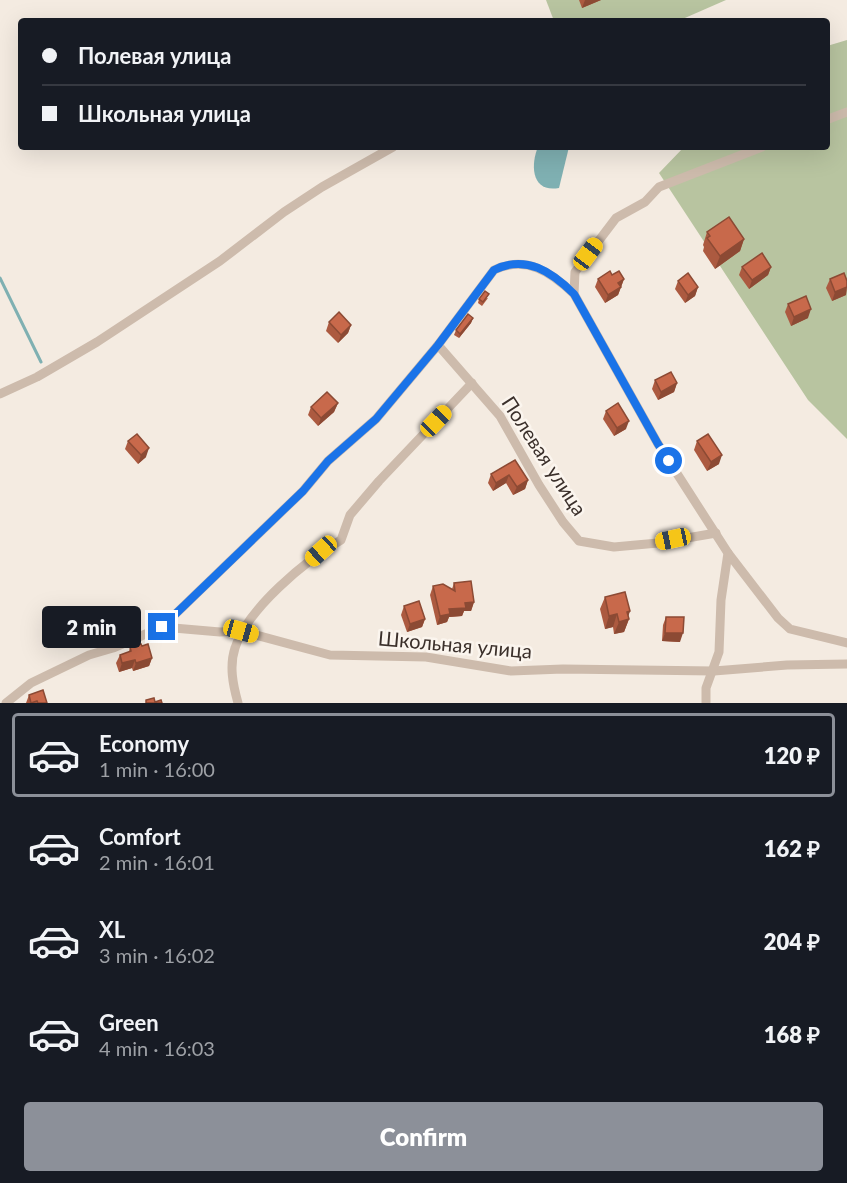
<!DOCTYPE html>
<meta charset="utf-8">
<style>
body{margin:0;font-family:Lato,sans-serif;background:#242831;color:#f1f3f6;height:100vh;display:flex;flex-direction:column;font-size:22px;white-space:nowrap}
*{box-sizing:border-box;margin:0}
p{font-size:20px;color:#9ea1a6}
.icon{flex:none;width:33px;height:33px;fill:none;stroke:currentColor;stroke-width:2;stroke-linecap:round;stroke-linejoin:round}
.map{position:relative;height:703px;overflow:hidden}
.side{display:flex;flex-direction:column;background:#171b24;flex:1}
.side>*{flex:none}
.top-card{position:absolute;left:18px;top:18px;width:812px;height:132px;border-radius:6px;box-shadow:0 6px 24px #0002;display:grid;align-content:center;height:132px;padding:0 24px;background:#171b24}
.end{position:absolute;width:27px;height:27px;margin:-14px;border:8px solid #1a73e8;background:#fff;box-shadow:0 0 0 3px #fff}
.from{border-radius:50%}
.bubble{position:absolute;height:42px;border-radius:6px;background:#171b24;box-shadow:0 6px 24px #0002;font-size:20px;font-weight:800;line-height:42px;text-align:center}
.car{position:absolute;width:18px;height:36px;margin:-18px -9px;border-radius:8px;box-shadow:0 0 4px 2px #0007;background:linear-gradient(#f5c518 24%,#345 0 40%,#f5c518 0 76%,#345 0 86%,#f5c518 0)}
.top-card b{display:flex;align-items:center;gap:21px;height:57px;font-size:22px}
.top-card b+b{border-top:2px solid #363941}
.top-card i{width:15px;height:15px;background:#f1f3f6}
ul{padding:10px 0 0;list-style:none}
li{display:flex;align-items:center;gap:18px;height:84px;margin:0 12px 9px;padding:0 12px;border:3px solid transparent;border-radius:6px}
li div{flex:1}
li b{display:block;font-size:22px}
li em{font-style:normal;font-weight:800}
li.selected{border-color:#8c9099}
li>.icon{width:54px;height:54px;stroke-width:1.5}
.action{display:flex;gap:12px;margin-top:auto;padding:12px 24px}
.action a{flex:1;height:69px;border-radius:6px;background:#8c9099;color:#fff;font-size:24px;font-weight:800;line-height:69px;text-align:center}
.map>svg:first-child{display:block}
.green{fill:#b8c4a0}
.water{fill:#7fb0b2}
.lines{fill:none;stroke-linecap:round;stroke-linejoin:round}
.stream{stroke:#7fb0b2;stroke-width:3}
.minor{stroke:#cdbbac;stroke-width:9}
.wall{fill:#ac5a40}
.shaded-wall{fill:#8c4a34}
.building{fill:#c8694b;stroke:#8c4a34;stroke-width:1.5}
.route{stroke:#1a73e8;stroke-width:8}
.labels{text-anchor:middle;stroke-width:5;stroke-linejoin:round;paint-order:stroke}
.street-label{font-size:20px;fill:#3b302b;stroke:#fbf5ee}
</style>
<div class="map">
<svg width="847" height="703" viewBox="0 0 847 703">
<rect width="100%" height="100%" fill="#f4ebe1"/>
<g class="green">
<path d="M546,0H726L678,21H554Z"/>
<path d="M847,40V439L808,400L659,173L684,147H826L827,46Z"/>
</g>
<path class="water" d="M538,147H569L559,188C532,193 530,166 538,147Z"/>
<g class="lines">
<path class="stream" d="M0,278L41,362"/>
<g class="minor">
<path d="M826,120L847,112"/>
<path d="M574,294L575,272L616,218L645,202L659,187L762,147"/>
<path d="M438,345L500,416L539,485L563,522L579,541L614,547L658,543L716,533"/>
<path d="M0,394L37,377L97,342L220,261L284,212L322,187L393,147"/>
<path d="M728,553L778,618L790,629L847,643"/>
<path d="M162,627L220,632L241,631L330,655L426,657L511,671L563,669L714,671L787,665L847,664"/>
<path d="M6,703L31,683L89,655L113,648L162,627L303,491L328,461L376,419L438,345L494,270C526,255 551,272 574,294L658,444L728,553L721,600L719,652L706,688V703"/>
<path d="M238,703C233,685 229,666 235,648C247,609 306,560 341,540L350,515L379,481L472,383"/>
</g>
</g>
<g class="wall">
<path d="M579,0H601L582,8Z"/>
<path d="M707,232L744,239L740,251L715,269L703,251L704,247L703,245Z"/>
<path d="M742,267H771L768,275L749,289L739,275Z"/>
<path d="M612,275L624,279L618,295L605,303L595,287L598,279Z"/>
<path d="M830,279L847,281L846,295L832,301L826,288Z"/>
<path d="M678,281L698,287L695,296L685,303L675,289Z"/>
<path d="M488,298L482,306L478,303L479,299Z"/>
<path d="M788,304L808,318L791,326L785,312Z"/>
<path d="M473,318L471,323L459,338L454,335L456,330Z"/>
<path d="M329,322L351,325L348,333L338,343L326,331Z"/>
<path d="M655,380L677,383L674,392L658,400L652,389Z"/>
<path d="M338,403L334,412L318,426L308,415L311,407Z"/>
<path d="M606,411L626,429L614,436L603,419Z"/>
<path d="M128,441L146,457L138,464L125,449Z"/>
<path d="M697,441L719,464L707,471L694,450Z"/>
<path d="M515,460L528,480L525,489L513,495L506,483L493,491L488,483L491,474Z"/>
<path d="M454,583L474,602L471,611H464L462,616L449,617L447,622L437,625L430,595L433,586L452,589Z"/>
<path d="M605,597L630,611L628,616L629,619L624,632L614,634L613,627L605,629L600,609Z"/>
<path d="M404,606L425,619L422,627L407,632L401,615Z"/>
<path d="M666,617L680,642L662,641L663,625Z"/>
<path d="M142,646L152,658L149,666L133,671L132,668L119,672L116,663L120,655L129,652L130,647Z"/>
<path d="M29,695L47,703H26Z"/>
</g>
<g class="shaded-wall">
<path d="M585,0H601L582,8Z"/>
<path d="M744,239L740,251L715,269L720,256Z"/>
<path d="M771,267L768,275L749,289L752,280Z"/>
<path d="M624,279L618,295L605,303L608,295L618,283Z"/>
<path d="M698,287L695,296L685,303L688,295Z"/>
<path d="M847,287L846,295L832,301L835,292Z"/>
<path d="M811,309L808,318L791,326L794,317Z"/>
<path d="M473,318L471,323L459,338L460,334Z"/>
<path d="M351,325L348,333L338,343L341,335Z"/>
<path d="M677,383L674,392L658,400L661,392Z"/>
<path d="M338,403L334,412L318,426L321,418Z"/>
<path d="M629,421L626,429L614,436L617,428Z"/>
<path d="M149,448L146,457L138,464L141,455Z"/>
<path d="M722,455L719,464L707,471L711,462Z"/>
<path d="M509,475L506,483L493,491L496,483Z"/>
<path d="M528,480L525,489L513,495L517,487Z"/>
<path d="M474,602L471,611H464L462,616L449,617L447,622L437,625L440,616L449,609L465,603Z"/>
<path d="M630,611L627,620L629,619L624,632L614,634L619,622L627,612Z"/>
<path d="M617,614L613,627L605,629L609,616Z"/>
<path d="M425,619L422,627L407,632L410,624Z"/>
<path d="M665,633H683L680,642L662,641Z"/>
<path d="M152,658L149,666L133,671L136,663Z"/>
<path d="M135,660L132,668L119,672L122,663Z"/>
</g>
<g class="building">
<path d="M729,217L744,239L720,256L707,238L710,236L707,232Z"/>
<path d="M762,253L771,267L752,280L742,267Z"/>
<path d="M610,271L612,275L619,271L624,279L618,283L621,287L608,295L598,279Z"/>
<path d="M688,273L698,287L688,295L678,281Z"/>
<path d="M844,273L847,281V287L835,292L830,279Z"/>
<path d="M485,291L489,294L483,302L479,299Z"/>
<path d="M806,296L811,309L794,317L788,304Z"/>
<path d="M339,312L351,325L341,335L329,322Z"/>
<path d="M468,314L473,318L460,334L456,330Z"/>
<path d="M671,372L677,383L661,392L655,380Z"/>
<path d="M327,392L338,403L321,418L311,407Z"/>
<path d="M618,403L629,421L617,428L606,411Z"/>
<path d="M137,434L149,448L141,455L128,441Z"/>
<path d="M708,434L722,455L711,462L697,441Z"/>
<path d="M515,460L528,480L517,487L509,475L496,483L491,474Z"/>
<path d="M471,581L474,602L465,603L466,608L449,609L450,614L440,616L433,586L443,584L455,591L454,583Z"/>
<path d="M625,592L630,611L627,612L629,619L619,622L617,614L609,616L605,597Z"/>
<path d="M419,601L425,619L410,624L404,606Z"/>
<path d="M666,617H684L683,633H665Z"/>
<path d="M141,644L142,646L148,644L152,658L136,663L135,660L122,663L120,655L131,651L130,647Z"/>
<path d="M43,690L47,703H38L37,701L31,703L29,695Z"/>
<path d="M154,698L155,702L161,700L162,703H146V700Z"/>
</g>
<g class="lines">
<path class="route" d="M162,627L303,491L328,461L376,419L438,345L494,270C526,254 552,272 574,294L658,444L669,461"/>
</g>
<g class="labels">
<g class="street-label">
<text transform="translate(544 456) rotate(57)" y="7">Полевая улица</text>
<text transform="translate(455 645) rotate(5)" y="7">Школьная улица</text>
</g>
</g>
</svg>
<i class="end from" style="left:669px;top:461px"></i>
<i class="end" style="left:162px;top:627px"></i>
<div class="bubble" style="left:42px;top:606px;width:99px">2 min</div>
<i class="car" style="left:588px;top:254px;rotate:37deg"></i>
<i class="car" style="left:436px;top:421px;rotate:44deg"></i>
<i class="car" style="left:673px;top:539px;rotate:258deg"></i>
<i class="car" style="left:321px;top:551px;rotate:228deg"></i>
<i class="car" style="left:241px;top:631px;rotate:106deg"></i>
<div class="top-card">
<b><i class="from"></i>Полевая улица</b>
<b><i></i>Школьная улица</b>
</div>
</div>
<section class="side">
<ul>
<li class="selected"><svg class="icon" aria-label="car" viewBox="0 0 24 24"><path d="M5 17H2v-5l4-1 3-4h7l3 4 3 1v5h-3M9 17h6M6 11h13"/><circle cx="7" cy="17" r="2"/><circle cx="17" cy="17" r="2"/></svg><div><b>Economy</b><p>1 min · 16:00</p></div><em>120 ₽</em></li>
<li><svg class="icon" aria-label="car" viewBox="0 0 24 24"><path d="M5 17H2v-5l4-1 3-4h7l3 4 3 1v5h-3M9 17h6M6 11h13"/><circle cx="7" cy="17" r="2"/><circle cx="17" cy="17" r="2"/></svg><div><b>Comfort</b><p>2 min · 16:01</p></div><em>162 ₽</em></li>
<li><svg class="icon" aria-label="car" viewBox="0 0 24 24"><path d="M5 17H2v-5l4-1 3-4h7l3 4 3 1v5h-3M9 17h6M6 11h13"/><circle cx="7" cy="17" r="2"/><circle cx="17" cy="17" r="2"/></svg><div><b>XL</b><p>3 min · 16:02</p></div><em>204 ₽</em></li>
<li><svg class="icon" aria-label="car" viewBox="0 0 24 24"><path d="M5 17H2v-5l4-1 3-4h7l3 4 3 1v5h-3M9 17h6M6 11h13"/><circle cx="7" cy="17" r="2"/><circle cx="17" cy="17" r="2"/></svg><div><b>Green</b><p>4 min · 16:03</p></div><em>168 ₽</em></li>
</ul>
<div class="action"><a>Confirm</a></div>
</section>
